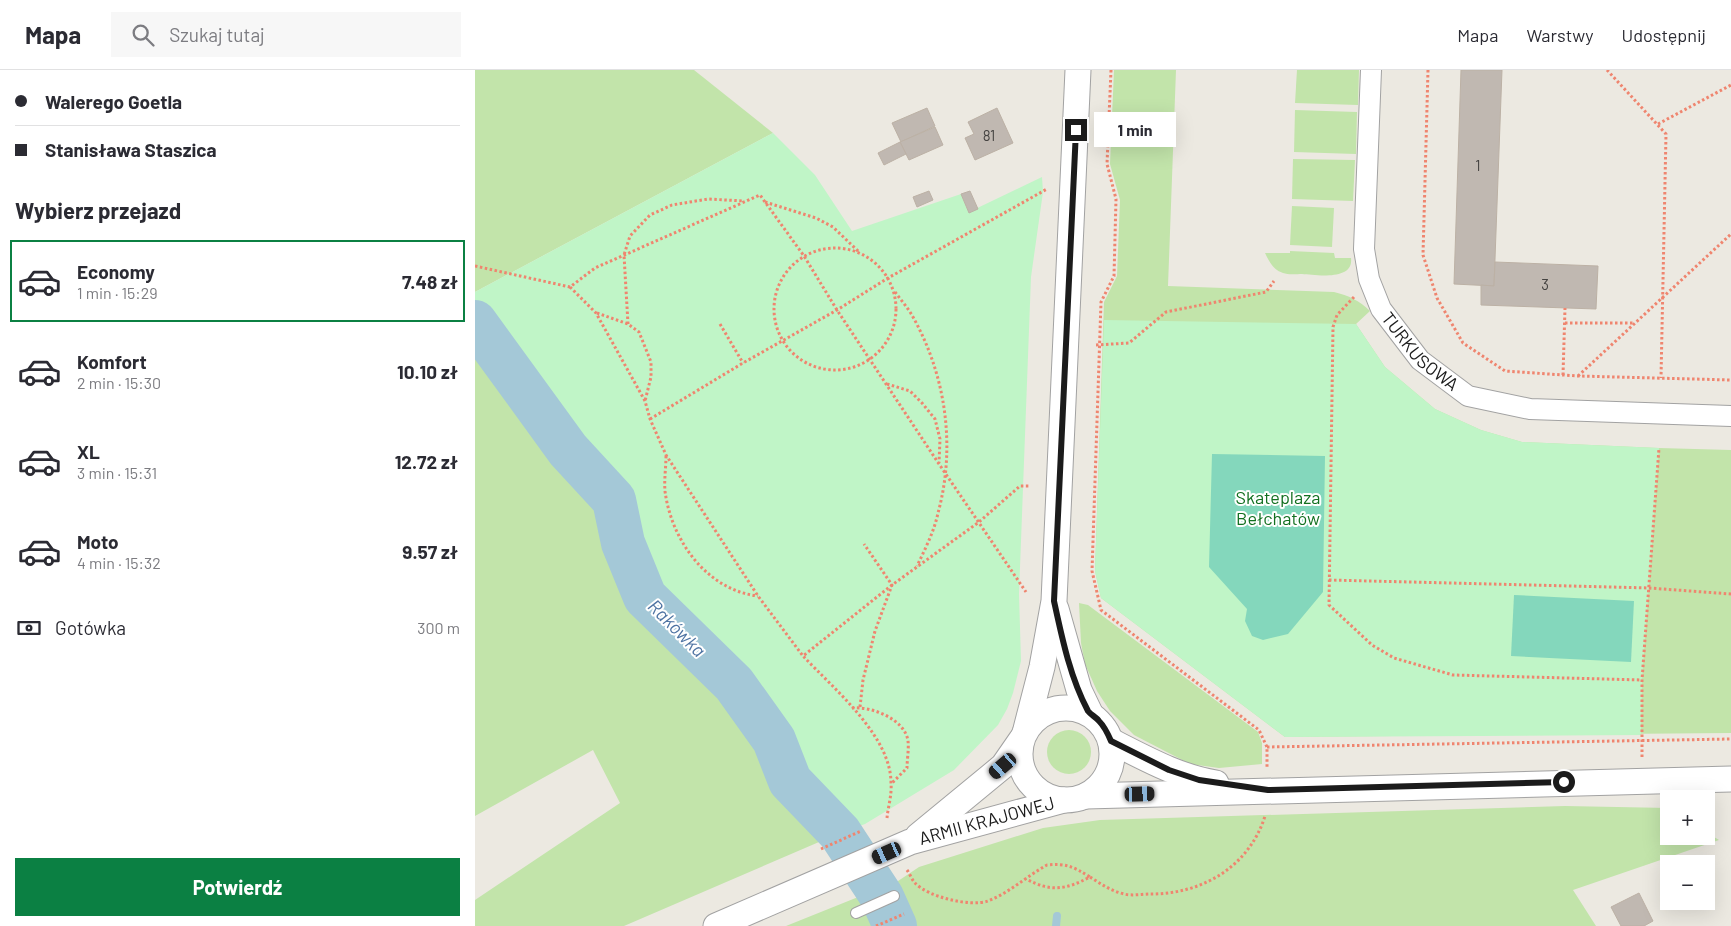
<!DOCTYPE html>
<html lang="pl">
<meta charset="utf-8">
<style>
body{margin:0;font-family:Barlow,sans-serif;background:#f7f7f7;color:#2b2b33;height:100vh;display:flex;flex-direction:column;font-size:19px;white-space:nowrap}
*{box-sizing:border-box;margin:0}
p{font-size:16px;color:#7c7c81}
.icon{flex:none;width:28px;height:28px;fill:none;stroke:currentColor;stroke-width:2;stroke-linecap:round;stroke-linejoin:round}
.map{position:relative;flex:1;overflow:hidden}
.side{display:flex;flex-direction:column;background:#fff;width:475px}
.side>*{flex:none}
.hud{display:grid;align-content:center;height:110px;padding:0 15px;background:#fff}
.fabs{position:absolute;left:1185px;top:720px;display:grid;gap:10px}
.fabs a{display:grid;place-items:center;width:55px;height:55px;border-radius:0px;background:#fff;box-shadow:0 5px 20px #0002;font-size:25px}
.end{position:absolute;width:22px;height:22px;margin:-11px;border:6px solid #1b1b1b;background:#fff;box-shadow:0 0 0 2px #fff}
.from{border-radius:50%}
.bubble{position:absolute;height:35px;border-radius:0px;background:#fff;box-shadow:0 5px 20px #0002;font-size:16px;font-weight:700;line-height:35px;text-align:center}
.car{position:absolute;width:15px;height:30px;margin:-15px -8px;border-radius:6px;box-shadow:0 0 4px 1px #0007;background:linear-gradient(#222 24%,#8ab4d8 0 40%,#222 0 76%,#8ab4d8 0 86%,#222 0)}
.hud b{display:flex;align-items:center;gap:18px;height:48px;font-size:19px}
.hud b+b{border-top:1px solid #e1e1e2}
.hud i{width:12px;height:12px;background:#2b2b33}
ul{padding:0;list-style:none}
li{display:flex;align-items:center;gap:15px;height:82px;margin:0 10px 8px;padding:0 5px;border:2px solid transparent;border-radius:0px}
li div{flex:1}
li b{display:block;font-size:19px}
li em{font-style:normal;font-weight:700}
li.on{border-color:#0b8043}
li>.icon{width:45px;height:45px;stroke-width:1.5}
h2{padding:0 15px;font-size:22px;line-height:60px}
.pay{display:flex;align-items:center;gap:12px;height:55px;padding:0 15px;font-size:19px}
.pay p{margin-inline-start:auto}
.primary-button{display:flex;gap:10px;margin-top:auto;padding:10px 15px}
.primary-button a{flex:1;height:58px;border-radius:0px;background:#0b8043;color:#fff;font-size:20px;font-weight:700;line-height:58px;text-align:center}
header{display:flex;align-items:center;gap:30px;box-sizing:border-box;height:70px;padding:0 25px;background:#fff;border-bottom:1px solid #e1e1e2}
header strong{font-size:24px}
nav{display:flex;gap:28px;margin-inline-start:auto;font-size:18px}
.search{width:350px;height:45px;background:#f7f7f7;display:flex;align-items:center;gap:12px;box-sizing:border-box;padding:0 18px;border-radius:0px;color:#7c7c81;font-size:19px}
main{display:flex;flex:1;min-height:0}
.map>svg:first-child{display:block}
.grass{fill:#c2e4aa}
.park{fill:#c0f5c7}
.pitch{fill:#84d7bc}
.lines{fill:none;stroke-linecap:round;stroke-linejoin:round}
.stream{stroke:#a4c8d7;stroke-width:8}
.river{stroke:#a4c8d7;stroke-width:44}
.building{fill:#c0b8b1;stroke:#bcb1a5}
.service-casing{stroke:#a2a2a2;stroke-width:12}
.minor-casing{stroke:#a2a2a2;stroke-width:22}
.tertiary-casing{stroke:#a2a2a2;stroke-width:27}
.path{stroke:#ef856f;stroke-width:3;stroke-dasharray:2.5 2.5;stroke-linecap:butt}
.service{stroke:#fff;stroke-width:10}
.minor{stroke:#fff;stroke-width:20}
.tertiary{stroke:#fff;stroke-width:25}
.route{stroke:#1b1b1b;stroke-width:6}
.labels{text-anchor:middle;stroke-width:4;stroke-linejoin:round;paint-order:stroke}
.number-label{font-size:15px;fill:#444240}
.street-label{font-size:18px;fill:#1b1b1b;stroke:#fff}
.park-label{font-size:18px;fill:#127020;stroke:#fff}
.water-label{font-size:19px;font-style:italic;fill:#4f74a3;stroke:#fff}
</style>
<header>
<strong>Mapa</strong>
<div class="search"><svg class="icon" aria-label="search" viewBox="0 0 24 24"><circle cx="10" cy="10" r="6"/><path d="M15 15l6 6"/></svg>Szukaj tutaj</div>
<nav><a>Mapa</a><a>Warstwy</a><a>Udostępnij</a></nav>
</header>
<main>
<section class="side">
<div class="hud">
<b><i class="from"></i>Walerego Goetla</b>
<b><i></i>Stanisława Staszica</b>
</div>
<h2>Wybierz przejazd</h2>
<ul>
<li class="on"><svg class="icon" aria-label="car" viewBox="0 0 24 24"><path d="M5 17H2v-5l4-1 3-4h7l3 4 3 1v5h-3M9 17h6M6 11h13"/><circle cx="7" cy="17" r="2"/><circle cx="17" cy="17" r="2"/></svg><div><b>Economy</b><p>1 min · 15:29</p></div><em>7.48 zł</em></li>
<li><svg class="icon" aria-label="car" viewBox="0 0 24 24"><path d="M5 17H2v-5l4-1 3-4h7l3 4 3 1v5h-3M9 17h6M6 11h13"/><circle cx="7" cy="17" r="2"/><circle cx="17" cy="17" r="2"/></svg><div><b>Komfort</b><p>2 min · 15:30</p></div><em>10.10 zł</em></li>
<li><svg class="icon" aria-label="car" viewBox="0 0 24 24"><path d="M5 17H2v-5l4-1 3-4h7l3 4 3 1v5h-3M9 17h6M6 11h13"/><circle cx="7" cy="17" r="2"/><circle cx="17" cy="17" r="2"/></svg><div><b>XL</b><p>3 min · 15:31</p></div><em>12.72 zł</em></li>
<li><svg class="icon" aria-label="car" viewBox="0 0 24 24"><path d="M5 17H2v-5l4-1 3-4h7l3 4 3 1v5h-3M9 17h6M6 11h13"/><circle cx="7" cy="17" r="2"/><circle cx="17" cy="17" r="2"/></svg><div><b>Moto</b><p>4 min · 15:32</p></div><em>9.57 zł</em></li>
</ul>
<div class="pay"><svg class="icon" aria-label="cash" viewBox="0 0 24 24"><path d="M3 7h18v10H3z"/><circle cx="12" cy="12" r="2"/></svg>Gotówka<p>300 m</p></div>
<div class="primary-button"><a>Potwierdź</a></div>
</section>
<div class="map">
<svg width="1256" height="856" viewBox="0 0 1256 856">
<rect width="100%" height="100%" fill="#ece9e1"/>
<g class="grass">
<path d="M0,0H219L298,63L0,222Z"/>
<path d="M639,0H701L693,216L859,222C874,226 884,230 895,241L881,254L910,297L960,339L1006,360L1047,372L1184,378L1256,380V663L810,667L626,528L620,501L629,232L642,206L645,130L635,94Z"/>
<path d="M822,0H884L883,35L820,33Z"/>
<path d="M820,40L882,42L881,84L819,82Z"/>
<path d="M818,89L880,90L878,131L817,129Z"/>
<path d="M817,136L859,138L857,177L815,175Z"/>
<path d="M815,181L859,183L860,188H876C879,211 841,205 827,204C822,204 813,205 808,203C798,200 794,191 790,183H815Z"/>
<path d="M0,252L93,380L139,430L148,473L170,527L259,614L299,670L315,711L365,763L149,856H0V830L145,733L118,680L0,746Z"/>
<path d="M604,533L613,535L783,662L787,673V694L744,698L715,694L659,665L635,641L622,621L610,594L606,573Z"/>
<circle cx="594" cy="682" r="22"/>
<path d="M1090,736L1194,738V766H1231V762L1244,770L1098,820L1121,856H311L423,811L444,797L568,758L625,750Z"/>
</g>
<g class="park">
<path d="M298,63L340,105L377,161L486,124L494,142L567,107L568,122L556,207L544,524L546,591L538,623L532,639L523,655L479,700L390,754L365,763L315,711L299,670L259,614L170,527L148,473L139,430L93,380L0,252V222Z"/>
<path d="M629,250L881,254L910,297L960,339L1006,360L1047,372L1184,378L1167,610L1166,665L810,667L626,528L620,501Z"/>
</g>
<g class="pitch">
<path d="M737,384L850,386L848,522L813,564L788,570L777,566L770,551L772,539L734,497Z"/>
<path d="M1039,525L1159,531L1156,592L1036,586Z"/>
</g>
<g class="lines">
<path class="stream" d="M581,856L582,846"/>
<path class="river" d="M0,252L93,380L139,430L148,473L170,527L259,614L299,670L315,711L365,763L407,827L420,856"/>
</g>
<g class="building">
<path d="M986,0H1027L1019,216L979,214Z"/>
<path d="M452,38L460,56L426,72L417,53Z"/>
<path d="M522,38L538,73L500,90L490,68L499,64L493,52Z"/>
<path d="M460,57L468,75L434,90L425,72Z"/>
<path d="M425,72L431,84L409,95L403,83Z"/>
<path d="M454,121L458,130L442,137L438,127Z"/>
<path d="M495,121L503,139L494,143L486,124Z"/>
<path d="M1020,192L1123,196L1121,239L1006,235V215L1019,216Z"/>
<path d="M1164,823L1178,851L1169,856H1146L1136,837Z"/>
</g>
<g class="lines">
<g class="service-casing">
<path id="service" d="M381,843L419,826"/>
</g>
<g class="minor-casing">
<g id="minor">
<path id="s1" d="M896,0L889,179L894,209L906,239L945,290L993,326L1055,339L1256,346"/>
</g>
</g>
<g class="tertiary-casing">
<g id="tertiary">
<path d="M581,539L604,620L615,643"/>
<circle cx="591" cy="684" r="46"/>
<path d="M551,659L567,597L579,531L603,0"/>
<path d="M636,671C670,688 703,707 741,713"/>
<path d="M611,726L1256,709"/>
<path d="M443,766L528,696L546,670"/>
<path id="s2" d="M241,856L435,772L589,730"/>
</g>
</g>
<g class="path">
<path d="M636,0L632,94L641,129L639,206L626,232L617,501L626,540L784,660L792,677V697"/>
<path d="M953,0L948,185L962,228L988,273L1030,301L1103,306L1256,310"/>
<path d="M1132,0L1191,64L1186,308"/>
<path d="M1183,54L1256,15"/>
<path d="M290,132L341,148L358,157L384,182"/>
<circle cx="360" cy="239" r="61"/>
<path d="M0,196L95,217L120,198L285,125L329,186L362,240L464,394L551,522"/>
<path d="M95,217L121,243L170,331L175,349L191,385L283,526L328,586"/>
<path d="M420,222C426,230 433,238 438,247C471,306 481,377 463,443C459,462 450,479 442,496"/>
<path d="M879,227L862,245L858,257L854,535L897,575L919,588L978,605L1167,610"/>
<path d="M122,243L153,254L164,262L176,292V307L170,331"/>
<path d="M1090,253H1159"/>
<path d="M153,254L149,185L155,166L175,145L197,135L233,129L269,131"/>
<path d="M245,254L268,293"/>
<path d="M621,275L654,273L691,242L791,222L799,211"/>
<path d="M1088,305L1090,238"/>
<path d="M1103,306L1256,164"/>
<path d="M412,314L435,321L447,333L460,349L465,369L464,393"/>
<path d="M175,349L268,293L362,240L413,208L572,119"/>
<path d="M191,386C191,397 189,410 190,421C196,469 231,520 283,526"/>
<path d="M854,510L1174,518L1256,524"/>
<path d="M385,637L388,610L400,561L417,515L389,474"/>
<path d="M377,638C396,636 430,649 433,671C434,679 432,690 432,698L417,713"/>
<path d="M792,677L1256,669"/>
<path d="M1167,687V610L1184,378"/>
<path d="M412,748C413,737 417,725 416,713C416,666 359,619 328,586L417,515L504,452L545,416H554"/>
<path d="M346,779L386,761"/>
<path d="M432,800C435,804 437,810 440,813C453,827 495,837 513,831C534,823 552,806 572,795C591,793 599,797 615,807C590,820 576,822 551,809"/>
<path d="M615,807C626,814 636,821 649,824C657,826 667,824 676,824C727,824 774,797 790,746"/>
<path d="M401,856L429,844"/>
</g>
<use href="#service" class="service"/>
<use href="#minor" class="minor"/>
<use href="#tertiary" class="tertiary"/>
</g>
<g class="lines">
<path class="route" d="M601,60L579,531C587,568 595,607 613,641C616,645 621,647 624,651C630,657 633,664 636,671L694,700L724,710L793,720L1089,712"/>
</g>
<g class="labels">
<g class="number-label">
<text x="514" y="71">81</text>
<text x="1003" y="101">1</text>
<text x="1070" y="220">3</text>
</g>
<g class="street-label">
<text dy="6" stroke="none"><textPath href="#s1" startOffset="300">TURKUSOWA</textPath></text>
<text dy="6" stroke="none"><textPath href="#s2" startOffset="291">ARMII KRAJOWEJ</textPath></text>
</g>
<g class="park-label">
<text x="803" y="434">Skateplaza<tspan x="803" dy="21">Bełchatów</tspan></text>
</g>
<g class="water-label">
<text transform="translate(202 558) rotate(45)" y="7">Rakówka</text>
</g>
</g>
</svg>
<div class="fabs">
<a>+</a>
<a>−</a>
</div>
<i class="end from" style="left:1089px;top:712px"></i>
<i class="end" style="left:601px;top:60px"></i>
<div class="bubble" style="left:619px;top:42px;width:82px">1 min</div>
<i class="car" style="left:528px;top:696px;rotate:229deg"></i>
<i class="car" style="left:665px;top:724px;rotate:88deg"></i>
<i class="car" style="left:412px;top:783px;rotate:246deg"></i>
</div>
</main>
